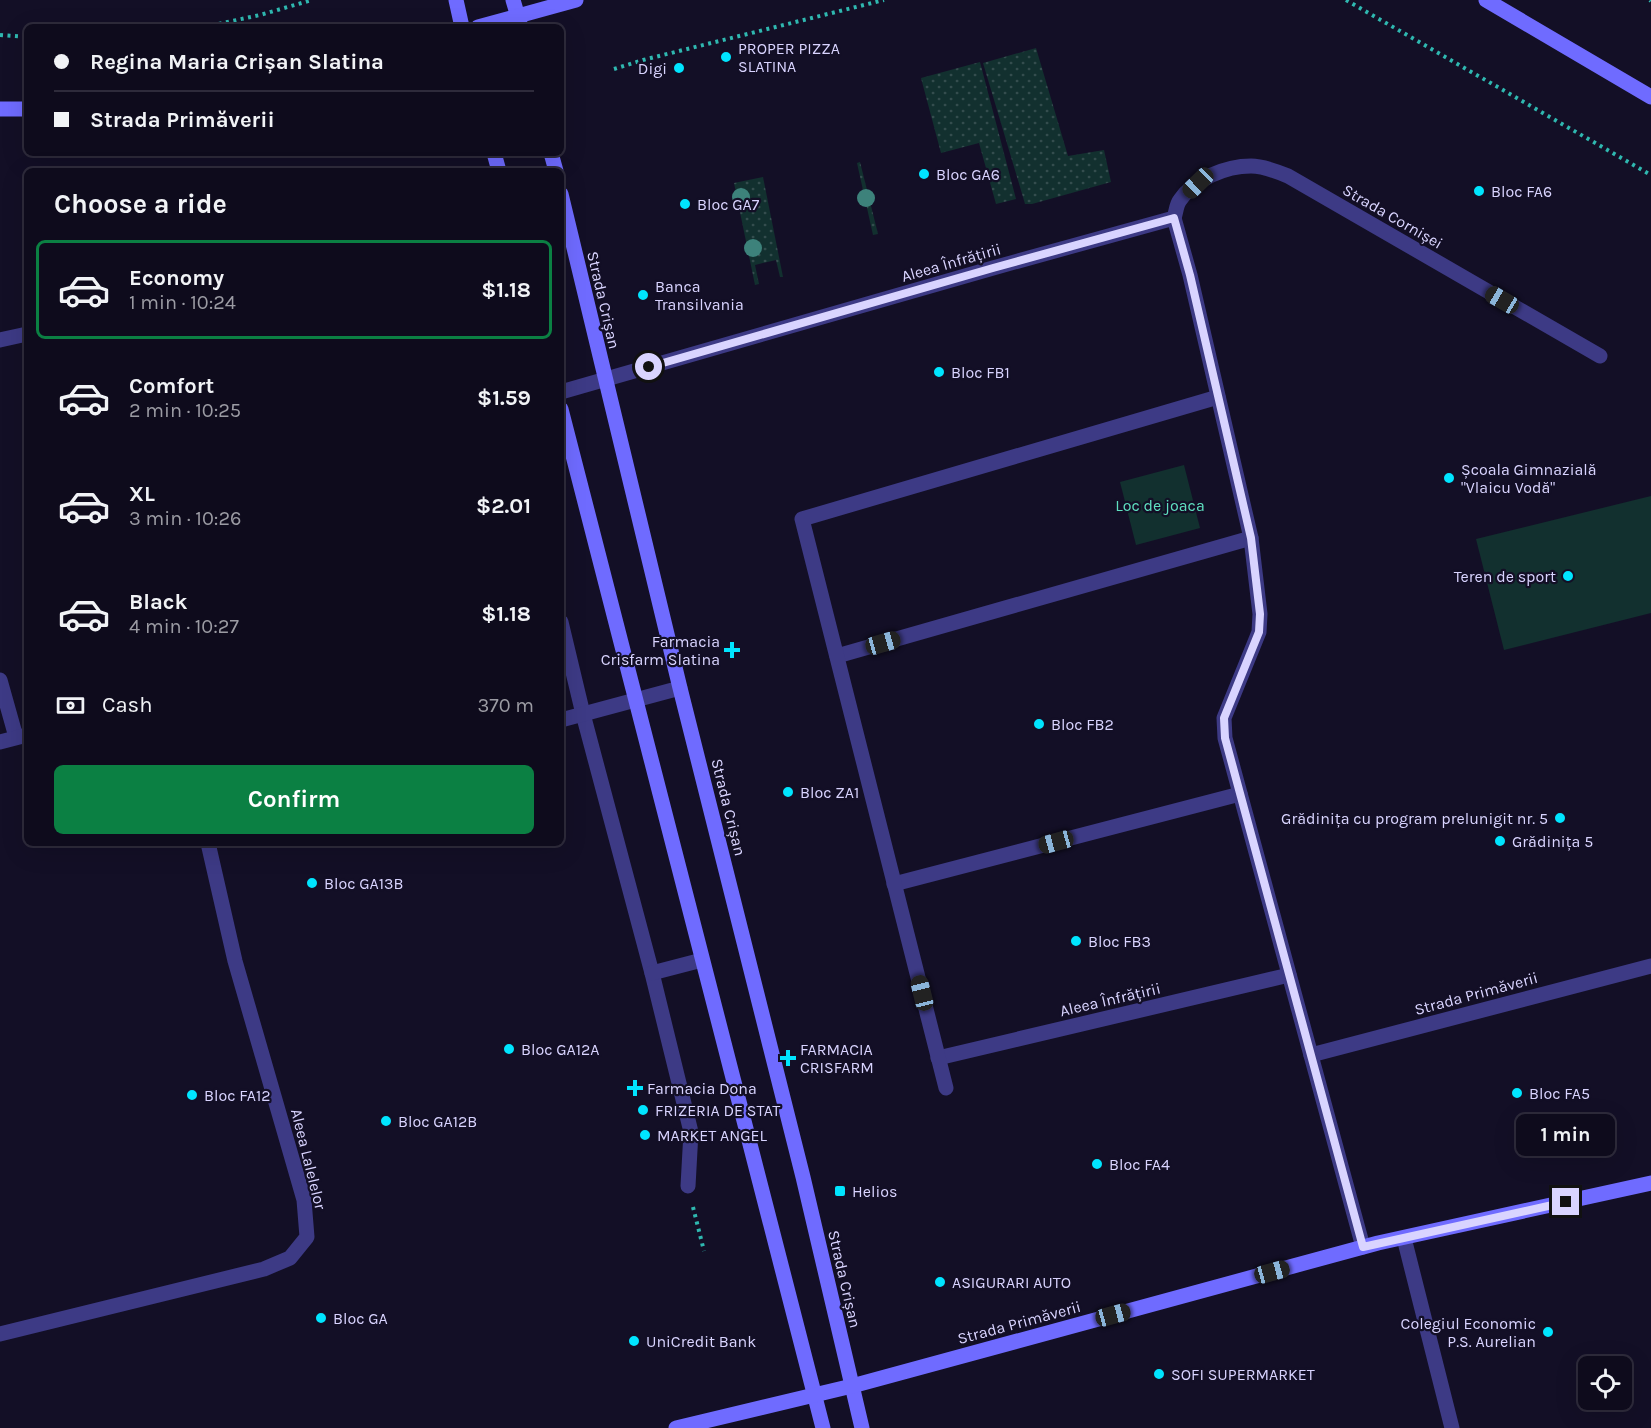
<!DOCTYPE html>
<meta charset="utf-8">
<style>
body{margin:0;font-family:Karla,sans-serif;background:#1c1929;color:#f1f3f6;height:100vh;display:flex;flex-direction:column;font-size:22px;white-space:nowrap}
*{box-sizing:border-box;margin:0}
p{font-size:20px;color:#9b9ba3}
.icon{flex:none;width:33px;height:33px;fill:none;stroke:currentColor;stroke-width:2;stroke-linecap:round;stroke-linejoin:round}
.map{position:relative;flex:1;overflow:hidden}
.sheet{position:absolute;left:24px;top:168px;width:540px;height:678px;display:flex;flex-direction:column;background:#0e0b1c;border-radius:9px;box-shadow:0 6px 24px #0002,0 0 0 2px #2e2b3b}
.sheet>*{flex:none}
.hud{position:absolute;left:24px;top:24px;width:540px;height:132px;border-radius:9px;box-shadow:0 6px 24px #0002,0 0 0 2px #2e2b3b;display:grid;align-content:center;height:132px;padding:0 30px;background:#0e0b1c}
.buttons{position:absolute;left:1578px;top:1356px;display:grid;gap:12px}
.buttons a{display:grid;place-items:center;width:54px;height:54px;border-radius:9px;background:#0e0b1c;box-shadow:0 6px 24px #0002,0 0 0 2px #2e2b3b;font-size:30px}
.end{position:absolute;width:27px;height:27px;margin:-14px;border:8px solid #d9d4ff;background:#111;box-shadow:0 0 0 3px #111}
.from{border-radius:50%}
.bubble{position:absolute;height:42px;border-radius:9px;background:#0e0b1c;box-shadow:0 6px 24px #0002,0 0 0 2px #2e2b3b;font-size:20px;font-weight:700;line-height:42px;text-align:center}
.car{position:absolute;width:18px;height:36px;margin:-18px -9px;border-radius:8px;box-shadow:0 0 4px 2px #0007;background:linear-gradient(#222 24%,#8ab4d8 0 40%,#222 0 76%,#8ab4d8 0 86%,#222 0)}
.hud b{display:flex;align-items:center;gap:21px;height:57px;font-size:22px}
.hud b+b{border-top:2px solid #2e2b3b}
.hud i{width:15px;height:15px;background:#f1f3f6}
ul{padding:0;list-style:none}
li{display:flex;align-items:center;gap:18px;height:99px;margin:0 12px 9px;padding:0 18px;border:3px solid transparent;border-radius:9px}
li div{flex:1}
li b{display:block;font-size:22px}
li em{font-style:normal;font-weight:700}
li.on{border-color:#0b8043}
li>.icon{width:54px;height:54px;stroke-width:1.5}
h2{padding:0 30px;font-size:27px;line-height:72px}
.pay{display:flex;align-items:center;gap:15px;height:66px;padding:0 30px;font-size:22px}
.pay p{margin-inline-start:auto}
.primary-button{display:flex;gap:12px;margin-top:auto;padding:12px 30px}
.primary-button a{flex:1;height:69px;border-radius:9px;background:#0b8043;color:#fff;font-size:24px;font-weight:700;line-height:69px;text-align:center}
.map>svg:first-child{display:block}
.grass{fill:url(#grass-dots)}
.park{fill:#12302f}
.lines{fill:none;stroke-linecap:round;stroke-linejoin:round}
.path{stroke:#2fb8b0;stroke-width:4;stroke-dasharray:3 4.5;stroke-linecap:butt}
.lane{stroke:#3d3a85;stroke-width:15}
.street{stroke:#3d3a85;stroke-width:15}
.secondary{stroke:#6f6bff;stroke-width:15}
.tree{fill:#3d827b}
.route{stroke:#d9d4ff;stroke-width:8}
.poi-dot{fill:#00e5ff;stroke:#130f26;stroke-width:2}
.labels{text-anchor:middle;stroke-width:4.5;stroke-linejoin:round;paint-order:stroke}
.poi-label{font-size:16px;fill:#d9d4ff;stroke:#130f26;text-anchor:start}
.street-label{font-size:16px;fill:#d9d4ff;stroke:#130f26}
.park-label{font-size:16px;fill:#5fe0c0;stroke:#130f26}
</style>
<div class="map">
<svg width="1651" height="1428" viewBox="0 0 1651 1428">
<defs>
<pattern id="grass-dots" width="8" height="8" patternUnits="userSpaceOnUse" patternTransform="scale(1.5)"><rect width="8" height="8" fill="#12302f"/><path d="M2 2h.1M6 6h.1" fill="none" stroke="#344d4e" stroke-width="1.8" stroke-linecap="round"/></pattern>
</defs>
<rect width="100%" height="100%" fill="#130f26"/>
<g class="grass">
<path d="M1036,48L1068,156L1104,150L1111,182L1032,204H1025L1023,197L983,63Z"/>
<path d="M980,62L1016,199L996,204L979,143L941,153L921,78Z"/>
<path d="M860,162L878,234L873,235L857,163Z"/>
<path d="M763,177L783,277H780L776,260L755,265L759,284L755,285L734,183Z"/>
</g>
<g class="park">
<path d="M1184,465L1200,528L1136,545L1120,482Z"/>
<path d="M1651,496V613L1504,650L1476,539Z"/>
</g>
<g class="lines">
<g class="path">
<path d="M1346,0L1651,175"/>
<path d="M1650,0L1651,1"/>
<path d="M204,27L260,15L312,0"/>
<path d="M0,35L27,37"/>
<path d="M614,69L643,60L884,0"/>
<path d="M693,1207L704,1251"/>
</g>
<g class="lane">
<path d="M561,622L583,714L652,973L691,1132L688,1186"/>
<path d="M837,656L1251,538"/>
<path d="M894,884L1240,794"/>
<path d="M652,973L702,960"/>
<path d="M1311,1055L1651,966"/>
<path d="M938,1058L1289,975"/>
<path d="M946,1088L802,519L1218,397"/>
</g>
<g class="street">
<path d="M1174,218L1190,275L1251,538L1260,614L1259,632L1224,718L1225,738L1363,1247"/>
<path d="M1174,218C1176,213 1176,205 1180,200C1194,179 1226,166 1251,166C1263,166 1276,171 1288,176L1600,356"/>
<path d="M0,340L27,334"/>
<path d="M561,392L993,268L1174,218"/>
<path d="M0,680L16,737"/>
<path d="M561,720L680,688"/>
<path d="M0,742L27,735"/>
<path d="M1404,1238L1452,1428"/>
<path d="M0,1334L264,1269L290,1258L307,1237L304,1200L235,961L208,843"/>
</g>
<g class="secondary">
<path d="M456,0L462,27"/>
<path d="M513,0L521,27"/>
<path d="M1486,0L1651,97"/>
<path d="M478,27L576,0"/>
<path d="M0,109H27"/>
<path d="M494,153L499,171"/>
<path d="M551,153L556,171"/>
<path d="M561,194L680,688L803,1177L862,1428"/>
<path d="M561,409L823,1428"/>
<path d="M676,1428L852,1386L1378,1243L1651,1183"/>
</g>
</g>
<g class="tree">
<circle cx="741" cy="197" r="9"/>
<circle cx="866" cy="198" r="9"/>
<circle cx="753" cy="248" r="9"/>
</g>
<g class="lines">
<path class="route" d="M649,367L993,268L1174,218L1190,275L1251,538L1260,614L1259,632L1224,718L1225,738L1363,1247L1566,1202"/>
</g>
<g class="poi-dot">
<circle cx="726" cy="57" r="6"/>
<circle cx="679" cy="68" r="6"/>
<circle cx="924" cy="174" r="6"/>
<circle cx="1479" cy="191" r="6"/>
<circle cx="685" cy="204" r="6"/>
<circle cx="643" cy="295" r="6"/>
<circle cx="939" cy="372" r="6"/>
<circle cx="1449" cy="478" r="6"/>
<circle cx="1568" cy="576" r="6"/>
<path d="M729 641h6v6h6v6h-6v6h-6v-6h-6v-6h6z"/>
<circle cx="1039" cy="724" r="6"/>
<circle cx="788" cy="792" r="6"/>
<circle cx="1560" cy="818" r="6"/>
<circle cx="1500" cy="841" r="6"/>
<circle cx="312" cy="883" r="6"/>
<circle cx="1076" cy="941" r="6"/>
<circle cx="509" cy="1049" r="6"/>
<path d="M785 1049h6v6h6v6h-6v6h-6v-6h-6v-6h6z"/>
<path d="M632 1079h6v6h6v6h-6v6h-6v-6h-6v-6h6z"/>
<circle cx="1517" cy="1093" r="6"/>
<circle cx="192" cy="1095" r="6"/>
<circle cx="643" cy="1110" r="6"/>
<circle cx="386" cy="1121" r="6"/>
<circle cx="645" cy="1135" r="6"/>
<circle cx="1097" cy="1164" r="6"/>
<rect x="834" y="1185" width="12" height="12" rx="3"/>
<circle cx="940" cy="1282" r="6"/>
<circle cx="321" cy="1318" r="6"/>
<circle cx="1548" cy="1332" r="6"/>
<circle cx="634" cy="1341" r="6"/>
<circle cx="1159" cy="1374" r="6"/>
</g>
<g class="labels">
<g class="poi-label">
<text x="738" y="54">PROPER PIZZA<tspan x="738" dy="18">SLATINA</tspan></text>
<text x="667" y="74" text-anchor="end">Digi</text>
<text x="936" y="180">Bloc GA6</text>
<text x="1491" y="197">Bloc FA6</text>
<text x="697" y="210">Bloc GA7</text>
<text x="655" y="292">Banca<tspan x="655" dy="18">Transilvania</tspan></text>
<text x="951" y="378">Bloc FB1</text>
<text x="1461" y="475">Școala Gimnazială<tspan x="1461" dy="18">"Vlaicu Vodă"</tspan></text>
<text x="1556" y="582" text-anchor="end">Teren de sport</text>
<text x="720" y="647" text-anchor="end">Farmacia<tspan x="720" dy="18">Crisfarm Slatina</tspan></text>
<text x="1051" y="730">Bloc FB2</text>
<text x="800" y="798">Bloc ZA1</text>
<text x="1548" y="824" text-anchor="end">Grădinița cu program prelunigit nr. 5</text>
<text x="1512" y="847">Grădinița 5</text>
<text x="324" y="889">Bloc GA13B</text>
<text x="1088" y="947">Bloc FB3</text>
<text x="521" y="1055">Bloc GA12A</text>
<text x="800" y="1055">FARMACIA<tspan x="800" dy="18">CRISFARM</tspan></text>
<text x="647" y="1094">Farmacia Dona</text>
<text x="1529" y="1099">Bloc FA5</text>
<text x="204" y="1101">Bloc FA12</text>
<text x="655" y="1116">FRIZERIA DE STAT</text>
<text x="398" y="1127">Bloc GA12B</text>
<text x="657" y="1141">MARKET ANGEL</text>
<text x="1109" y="1170">Bloc FA4</text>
<text x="852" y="1197">Helios</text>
<text x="952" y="1288">ASIGURARI AUTO</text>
<text x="333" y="1324">Bloc GA</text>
<text x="1536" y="1329" text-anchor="end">Colegiul Economic<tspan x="1536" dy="18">P.S. Aurelian</tspan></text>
<text x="646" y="1347">UniCredit Bank</text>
<text x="1171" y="1380">SOFI SUPERMARKET</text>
</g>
<g class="street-label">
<text transform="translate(1393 216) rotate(30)" y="6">Strada Cornișei</text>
<text transform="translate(951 262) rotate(-16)" y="6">Aleea Înfrățirii</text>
<text transform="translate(604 300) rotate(77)" y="6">Strada Crișan</text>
<text transform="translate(729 807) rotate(76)" y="6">Strada Crișan</text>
<text transform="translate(1476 993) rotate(-15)" y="6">Strada Primăverii</text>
<text transform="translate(1110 999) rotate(-13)" y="6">Aleea Înfrățirii</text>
<text transform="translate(309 1159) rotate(76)" y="6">Aleea Lalelelor</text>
<text transform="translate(845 1279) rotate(77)" y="6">Strada Crișan</text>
<text transform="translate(1019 1322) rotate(-15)" y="6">Strada Primăverii</text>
</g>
<g class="park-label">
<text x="1160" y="511">Loc de joaca</text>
</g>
</g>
</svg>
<div class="buttons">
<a><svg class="icon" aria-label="locate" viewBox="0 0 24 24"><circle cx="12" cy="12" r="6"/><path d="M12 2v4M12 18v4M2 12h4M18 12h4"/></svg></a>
</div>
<i class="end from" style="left:649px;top:367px"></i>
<i class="end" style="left:1566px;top:1202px"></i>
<div class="bubble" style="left:1516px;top:1114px;width:99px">1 min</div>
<i class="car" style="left:1198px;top:183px;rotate:226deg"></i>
<i class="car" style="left:1502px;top:300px;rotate:300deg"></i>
<i class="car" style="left:883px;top:643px;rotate:74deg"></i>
<i class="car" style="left:1056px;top:842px;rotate:255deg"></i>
<i class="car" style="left:922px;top:993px;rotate:346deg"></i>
<i class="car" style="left:1272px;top:1272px;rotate:75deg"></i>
<i class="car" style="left:1113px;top:1315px;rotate:75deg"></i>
<div class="hud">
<b><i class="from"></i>Regina Maria Crișan Slatina</b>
<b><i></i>Strada Primăverii</b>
</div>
<section class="sheet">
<h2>Choose a ride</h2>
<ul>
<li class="on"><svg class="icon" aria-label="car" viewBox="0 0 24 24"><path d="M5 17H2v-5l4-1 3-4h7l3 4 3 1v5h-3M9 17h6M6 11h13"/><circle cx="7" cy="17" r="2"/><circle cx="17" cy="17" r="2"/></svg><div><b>Economy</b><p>1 min · 10:24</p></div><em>$1.18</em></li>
<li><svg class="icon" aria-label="car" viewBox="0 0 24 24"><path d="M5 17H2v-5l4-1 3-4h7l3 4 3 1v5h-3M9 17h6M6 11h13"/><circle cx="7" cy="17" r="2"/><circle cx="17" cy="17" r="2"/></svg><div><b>Comfort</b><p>2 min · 10:25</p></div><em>$1.59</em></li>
<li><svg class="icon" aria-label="car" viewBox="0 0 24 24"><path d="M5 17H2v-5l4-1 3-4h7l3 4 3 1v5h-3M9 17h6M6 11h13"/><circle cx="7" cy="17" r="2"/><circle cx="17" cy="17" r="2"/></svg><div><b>XL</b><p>3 min · 10:26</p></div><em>$2.01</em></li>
<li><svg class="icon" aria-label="car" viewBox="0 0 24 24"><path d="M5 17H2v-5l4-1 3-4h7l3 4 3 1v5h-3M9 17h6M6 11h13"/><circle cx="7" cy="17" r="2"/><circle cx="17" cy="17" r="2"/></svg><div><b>Black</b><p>4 min · 10:27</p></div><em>$1.18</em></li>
</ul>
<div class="pay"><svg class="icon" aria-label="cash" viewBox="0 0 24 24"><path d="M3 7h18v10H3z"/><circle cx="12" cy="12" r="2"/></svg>Cash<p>370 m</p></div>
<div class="primary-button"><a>Confirm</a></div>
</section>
</div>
